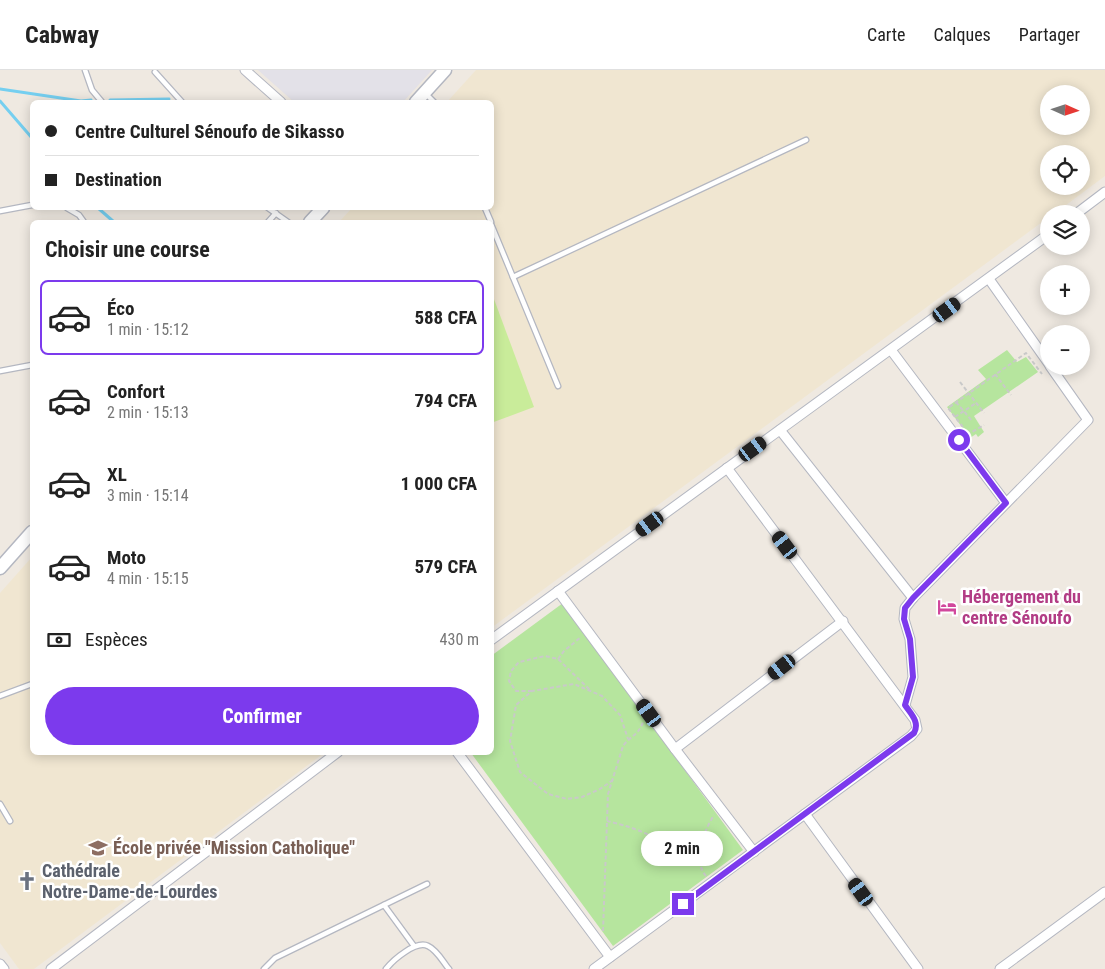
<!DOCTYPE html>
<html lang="fr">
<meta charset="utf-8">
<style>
body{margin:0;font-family:"Roboto Condensed",sans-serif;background:#f2f2f2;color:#222;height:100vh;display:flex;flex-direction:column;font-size:19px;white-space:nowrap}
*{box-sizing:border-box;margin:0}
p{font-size:16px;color:#767676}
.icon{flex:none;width:28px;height:28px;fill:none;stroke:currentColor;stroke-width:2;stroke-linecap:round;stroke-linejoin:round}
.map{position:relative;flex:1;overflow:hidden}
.sheet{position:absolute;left:30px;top:150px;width:464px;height:535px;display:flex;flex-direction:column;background:#fff;border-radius:8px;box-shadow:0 2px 12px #0003}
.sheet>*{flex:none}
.banner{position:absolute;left:30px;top:30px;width:464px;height:110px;border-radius:8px;box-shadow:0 2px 12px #0003;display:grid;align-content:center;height:110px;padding:0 15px;background:#fff}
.needle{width:32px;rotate:93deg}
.controls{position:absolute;left:1040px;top:15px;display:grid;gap:10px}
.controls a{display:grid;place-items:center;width:50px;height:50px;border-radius:50%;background:#fff;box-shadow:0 2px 12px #0003;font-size:25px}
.end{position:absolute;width:22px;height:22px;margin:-11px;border:6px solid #7c3aed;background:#fff;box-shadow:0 0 0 2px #fff}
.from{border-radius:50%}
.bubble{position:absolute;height:35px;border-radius:18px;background:#fff;box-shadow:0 2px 12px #0003;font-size:16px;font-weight:700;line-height:35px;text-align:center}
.car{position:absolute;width:15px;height:30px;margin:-15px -8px;border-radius:6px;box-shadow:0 0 4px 1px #0007;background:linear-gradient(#222 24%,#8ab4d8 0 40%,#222 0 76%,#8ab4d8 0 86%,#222 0)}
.banner b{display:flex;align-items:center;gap:18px;height:48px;font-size:19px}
.banner b+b{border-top:1px solid #e0e0e0}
.banner i{width:12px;height:12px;background:#222}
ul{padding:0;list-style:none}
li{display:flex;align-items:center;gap:15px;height:75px;margin:0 10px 8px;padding:0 5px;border:2px solid transparent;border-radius:8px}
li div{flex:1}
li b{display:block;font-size:19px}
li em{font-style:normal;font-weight:700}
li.current{border-color:#7c3aed}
li>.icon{width:45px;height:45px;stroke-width:1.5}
h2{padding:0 15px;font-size:22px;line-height:60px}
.pay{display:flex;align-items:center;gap:12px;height:55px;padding:0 15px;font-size:19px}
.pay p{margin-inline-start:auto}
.action{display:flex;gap:10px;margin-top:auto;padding:10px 15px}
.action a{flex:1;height:58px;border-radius:30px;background:#7c3aed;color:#fff;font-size:20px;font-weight:700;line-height:58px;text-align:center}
header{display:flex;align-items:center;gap:30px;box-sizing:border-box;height:70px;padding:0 25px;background:#fff;border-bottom:1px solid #e0e0e0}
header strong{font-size:24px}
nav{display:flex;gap:28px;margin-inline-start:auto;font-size:18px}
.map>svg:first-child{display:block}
.industrial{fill:#e3e1e8}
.education{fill:#f0e6d1;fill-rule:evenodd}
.green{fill:#b6e59e}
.pitch{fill:#c9ec9a}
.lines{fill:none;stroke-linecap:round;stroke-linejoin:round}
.stream{stroke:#75cff0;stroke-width:3}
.service-casing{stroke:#b4b7c1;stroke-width:7}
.minor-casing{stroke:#b4b7c1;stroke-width:11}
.secondary-casing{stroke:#b4b7c1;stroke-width:15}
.path{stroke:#c9c9c9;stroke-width:2;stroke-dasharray:4 2.5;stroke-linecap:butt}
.service{stroke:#fff;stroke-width:4.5}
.minor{stroke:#fff;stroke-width:9}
.secondary{stroke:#fff;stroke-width:12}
.route{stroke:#7c3aed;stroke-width:6}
.labels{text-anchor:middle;stroke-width:5;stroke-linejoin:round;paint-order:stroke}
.hotel-label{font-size:18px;font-weight:bold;fill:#b23c85;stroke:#fff;text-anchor:start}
.education-label{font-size:18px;font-weight:bold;fill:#785e54;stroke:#fff;text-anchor:start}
.worship-label{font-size:18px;font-weight:bold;fill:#5b616d;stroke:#fff;text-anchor:start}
</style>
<header>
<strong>Cabway</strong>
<nav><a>Carte</a><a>Calques</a><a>Partager</a></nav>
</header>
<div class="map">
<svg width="1105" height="899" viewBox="0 0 1105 899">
<rect width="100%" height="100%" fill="#efe9e1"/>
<path class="industrial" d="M258,0H432L403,32H294Z"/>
<g class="education">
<path d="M476,0H1105V106L1054,144H1049V147L491,558V152H339L352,138H491V32H447ZM1049,24H1081V56H1049ZM1049,84H1081V116H1049Z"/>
<path d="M32,487V682L324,683L34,899H19L0,873V523Z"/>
</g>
<g class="green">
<path d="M1007,280L1017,292L1026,287L1038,302L974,346L984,362L978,367L976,364L970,368L947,337L986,309L978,300Z"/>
<path d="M563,533L743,780L613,876L471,683L491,682V586Z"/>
</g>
<path class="pitch" d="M491,221L534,337L491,353Z"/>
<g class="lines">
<g class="stream">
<path d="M0,19L81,31L91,30"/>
<path d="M110,30L169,29"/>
<path d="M0,31L32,68"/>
<path d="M98,138L114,152"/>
</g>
<g class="service-casing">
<g id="service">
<path d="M85,0L92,20L102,32"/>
<path d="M155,2L182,32"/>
<path d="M426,24L434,32"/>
<path d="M67,138L79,145L84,152"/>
<path d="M268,138L288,152"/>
<path d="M485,138L491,152"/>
<path d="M0,141L32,135"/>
<path d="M268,152L276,143"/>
<path d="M491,154L558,316"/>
<path d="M513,207L806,70"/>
<path d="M0,301L32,295"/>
<path d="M0,626L32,614"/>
<path d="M0,734L10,751"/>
<path d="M384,835L414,876"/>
<path d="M264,899L275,888L427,814"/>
<path d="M386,899C393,890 416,870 428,876C437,880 443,892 449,899"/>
</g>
</g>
<g class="minor-casing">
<g id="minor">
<path d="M245,0L281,32"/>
<path d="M1076,144L1105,122"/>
<path d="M989,209L1049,294"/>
<path d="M891,280L1006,433"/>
<path d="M780,360L913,528"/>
<path d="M558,521L675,679L754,782"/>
<path d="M491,570L1049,164"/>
<path d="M905,635L913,607L910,569L904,549L905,538L913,528L1088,350L1050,296"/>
<path d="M675,679L843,551"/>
<path d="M457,682L610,887"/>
<path d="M805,744L918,899"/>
<path d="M0,894L4,899"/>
<path d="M51,899L338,682"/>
<path d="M594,899L911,666L917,659L915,650L727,398"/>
<path d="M1000,899L1105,822"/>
</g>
</g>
<g class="secondary-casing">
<g id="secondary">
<path d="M416,32L445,0"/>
<path d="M310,152L323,138"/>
<path d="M0,498L32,462"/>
</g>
</g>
<g class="path">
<path d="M995,304L1011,325"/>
<path d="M960,312L984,343"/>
<path d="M956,332L972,351"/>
<path d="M955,347L976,333"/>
<path d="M963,357L948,338L1026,283L1042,304"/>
<path d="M967,365L984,355"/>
<path d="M558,589L564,581L581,567"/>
<path d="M532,621H516L509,611L511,601L519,592L545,586L558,589L590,620"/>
<path d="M613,710L600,719L582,727L567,729L548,724L520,702L510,671L516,635L532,621L574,614L602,626L620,645L628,669"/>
<path d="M607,751C624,755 650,762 663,775C667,780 671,785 677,790C687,788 691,782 701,780"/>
<path d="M706,806C692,790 704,761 714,745"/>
<path d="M603,861L608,724L623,676C631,665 638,666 643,652"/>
</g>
<use href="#service" class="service"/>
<use href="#minor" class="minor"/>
<use href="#secondary" class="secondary"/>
</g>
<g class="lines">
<path class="route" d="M683,834L914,663C920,652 911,644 905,635L913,607L910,569L904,549L905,538L913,528L1006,433L959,370"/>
</g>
<defs>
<g id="hotel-bare" transform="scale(1.5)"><path d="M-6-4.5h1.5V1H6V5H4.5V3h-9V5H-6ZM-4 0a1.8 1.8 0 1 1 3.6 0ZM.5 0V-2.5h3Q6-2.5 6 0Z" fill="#d1479c" stroke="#fff" stroke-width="2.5" paint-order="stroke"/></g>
<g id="school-bare" transform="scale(1.5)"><path d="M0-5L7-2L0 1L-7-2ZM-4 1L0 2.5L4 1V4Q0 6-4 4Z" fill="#8d6e63" stroke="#fff" stroke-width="2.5" paint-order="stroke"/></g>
<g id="church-bare" transform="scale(1.5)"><path d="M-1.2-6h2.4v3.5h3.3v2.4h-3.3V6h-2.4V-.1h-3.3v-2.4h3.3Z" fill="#6b7280" stroke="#fff" stroke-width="2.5" paint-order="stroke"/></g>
</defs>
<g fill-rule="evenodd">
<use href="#hotel-bare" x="947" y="537"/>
<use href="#school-bare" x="98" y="778"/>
<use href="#church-bare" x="27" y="811"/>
</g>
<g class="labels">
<g class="hotel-label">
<text x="962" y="533">Hébergement du<tspan x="962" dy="21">centre Sénoufo</tspan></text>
</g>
<g class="education-label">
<text x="113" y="784">École privée "Mission Catholique"</text>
</g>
<g class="worship-label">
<text x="42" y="807">Cathédrale<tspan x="42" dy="21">Notre-Dame-de-Lourdes</tspan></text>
</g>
</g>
</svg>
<div class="controls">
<a><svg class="needle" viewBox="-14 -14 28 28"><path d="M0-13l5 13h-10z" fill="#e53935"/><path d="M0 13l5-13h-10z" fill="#767676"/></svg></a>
<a><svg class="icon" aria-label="locate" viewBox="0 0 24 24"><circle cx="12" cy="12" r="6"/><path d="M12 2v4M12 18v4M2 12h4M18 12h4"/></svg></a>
<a><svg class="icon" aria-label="layers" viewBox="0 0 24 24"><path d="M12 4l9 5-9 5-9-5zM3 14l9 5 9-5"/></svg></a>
<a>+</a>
<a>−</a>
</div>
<i class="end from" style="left:959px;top:370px"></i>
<i class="end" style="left:683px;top:834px"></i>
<div class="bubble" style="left:641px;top:761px;width:82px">2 min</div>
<i class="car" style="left:947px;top:240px;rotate:54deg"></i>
<i class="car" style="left:753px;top:379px;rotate:54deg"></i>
<i class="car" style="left:650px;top:454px;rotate:234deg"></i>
<i class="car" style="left:785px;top:475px;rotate:323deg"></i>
<i class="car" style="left:782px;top:597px;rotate:232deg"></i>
<i class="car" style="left:649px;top:643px;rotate:324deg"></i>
<i class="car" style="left:861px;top:822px;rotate:324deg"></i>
<div class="banner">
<b><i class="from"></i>Centre Culturel Sénoufo de Sikasso</b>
<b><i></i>Destination</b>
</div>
<section class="sheet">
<h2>Choisir une course</h2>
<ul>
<li class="current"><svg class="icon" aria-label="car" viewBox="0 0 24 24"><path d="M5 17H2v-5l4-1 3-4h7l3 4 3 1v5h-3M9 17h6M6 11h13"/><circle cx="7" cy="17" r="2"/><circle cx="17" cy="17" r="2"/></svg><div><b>Éco</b><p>1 min · 15:12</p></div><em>588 CFA</em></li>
<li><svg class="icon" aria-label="car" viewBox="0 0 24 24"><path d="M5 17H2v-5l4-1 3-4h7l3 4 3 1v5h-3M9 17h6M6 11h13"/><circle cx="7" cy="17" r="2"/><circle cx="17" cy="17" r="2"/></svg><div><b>Confort</b><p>2 min · 15:13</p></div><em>794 CFA</em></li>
<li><svg class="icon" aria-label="car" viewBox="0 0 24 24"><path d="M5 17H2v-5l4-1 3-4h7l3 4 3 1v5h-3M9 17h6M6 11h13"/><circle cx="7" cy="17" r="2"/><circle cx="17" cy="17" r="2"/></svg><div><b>XL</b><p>3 min · 15:14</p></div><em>1 000 CFA</em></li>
<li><svg class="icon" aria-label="car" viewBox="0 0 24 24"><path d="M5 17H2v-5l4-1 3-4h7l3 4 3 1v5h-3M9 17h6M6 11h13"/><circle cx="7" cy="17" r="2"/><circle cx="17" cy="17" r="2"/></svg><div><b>Moto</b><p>4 min · 15:15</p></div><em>579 CFA</em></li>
</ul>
<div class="pay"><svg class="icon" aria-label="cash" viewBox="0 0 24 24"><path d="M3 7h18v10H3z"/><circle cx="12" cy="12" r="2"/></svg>Espèces<p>430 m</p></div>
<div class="action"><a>Confirmer</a></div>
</section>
</div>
